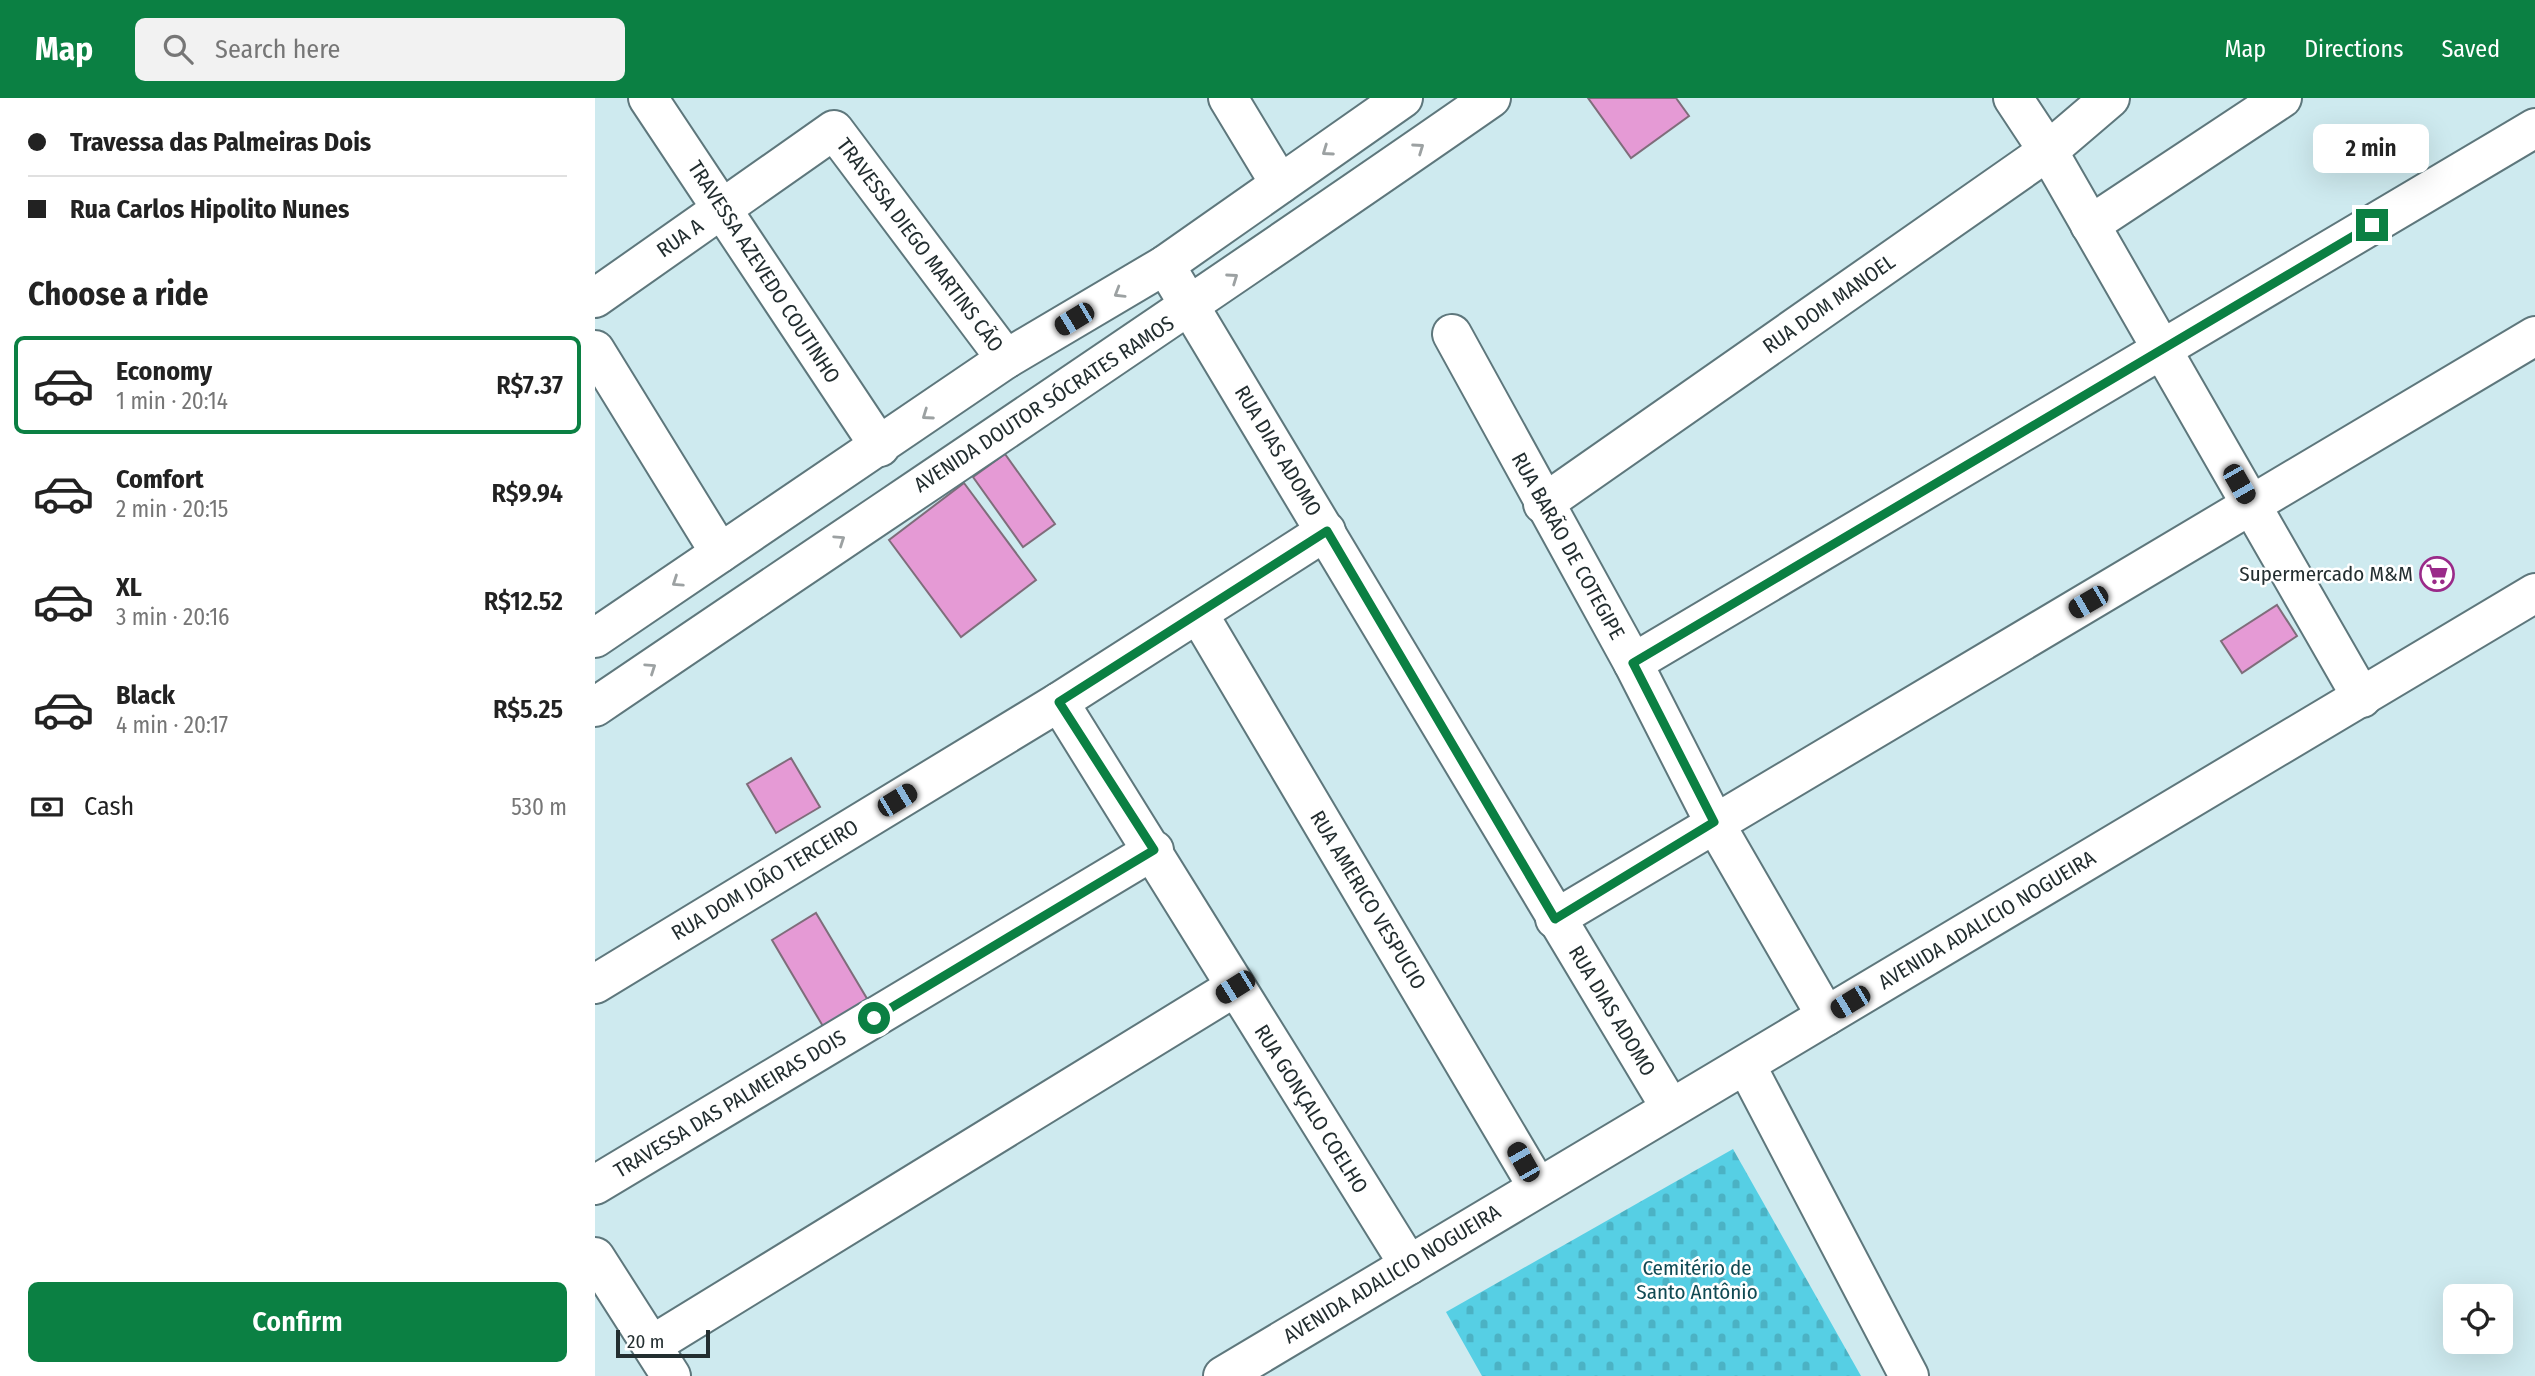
<!DOCTYPE html>
<meta charset="utf-8">
<style>
body{margin:0;font-family:"Fira Sans Condensed",sans-serif;background:#f2f2f2;color:#222;height:100vh;display:flex;flex-direction:column;font-size:26px;white-space:nowrap}
*{box-sizing:border-box;margin:0}
p{font-size:23px;color:#767676}
.icon{flex:none;width:38px;height:38px;fill:none;stroke:currentColor;stroke-width:2;stroke-linecap:round;stroke-linejoin:round}
.map{position:relative;flex:1;overflow:hidden}
.sheet{display:flex;flex-direction:column;background:#fff;width:595px}
.sheet>*{flex:none}
.guide{display:grid;align-content:center;height:154px;padding:0 28px;background:#fff}
.fabs{position:absolute;left:1848px;top:1186px;display:grid;gap:14px}
.fabs a{display:grid;place-items:center;width:70px;height:70px;border-radius:10px;background:#fff;box-shadow:0 7px 28px #0002;font-size:35px}
.scale{position:absolute;left:21px;bottom:18px;width:94px;box-sizing:border-box;padding-left:7px;border:4px solid #232e30;border-top:0;font-size:19px;line-height:24px;white-space:nowrap;color:#232e30;-webkit-text-stroke:5px #fff;paint-order:stroke}
.end{position:absolute;width:32px;height:32px;margin:-16px;border:9px solid #0b8043;background:#fff;box-shadow:0 0 0 4px #fff}
.from{border-radius:50%}
.bubble{position:absolute;height:49px;border-radius:10px;background:#fff;box-shadow:0 7px 28px #0002;font-size:23px;font-weight:600;line-height:49px;text-align:center}
.car{position:absolute;width:21px;height:42px;margin:-21px -10px;border-radius:9px;box-shadow:0 0 5px 2px #0007;background:linear-gradient(#222 24%,#8ab4d8 0 40%,#222 0 76%,#8ab4d8 0 86%,#222 0)}
.guide b{display:flex;align-items:center;gap:24px;height:66px;font-size:26px}
.guide b+b{border-top:2px solid #e0e0e0}
.guide i{width:18px;height:18px;background:#222}
ul{padding:0;list-style:none}
li{display:flex;align-items:center;gap:21px;height:98px;margin:0 14px 10px;padding:0 14px;border:4px solid transparent;border-radius:10px}
li div{flex:1}
li b{display:block;font-size:26px}
li em{font-style:normal;font-weight:600}
li.selected{border-color:#0b8043}
li>.icon{width:63px;height:63px;stroke-width:1.5}
h2{padding:0 28px;font-size:32px;line-height:84px}
.pay{display:flex;align-items:center;gap:18px;height:77px;padding:0 28px;font-size:26px}
.pay p{margin-inline-start:auto}
.cta{display:flex;gap:14px;margin-top:auto;padding:14px 28px}
.cta a{flex:1;height:80px;border-radius:10px;background:#0b8043;color:#fff;font-size:28px;font-weight:600;line-height:80px;text-align:center}
header{display:flex;align-items:center;gap:42px;box-sizing:border-box;height:98px;padding:0 35px;background:#0b8043;color:#fff}
header strong{font-size:33px}
nav{display:flex;gap:38px;margin-inline-start:auto;font-size:24px}
.search{width:490px;height:63px;background:#f2f2f2;display:flex;align-items:center;gap:18px;box-sizing:border-box;padding:0 24px;border-radius:10px;color:#767676;font-size:26px}
main{display:flex;flex:1;min-height:0}
.map>svg:first-child{display:block}
.cemetery{fill:url(#cemetery-stones)}
.building{fill:#e59ad5;stroke:#7f6d7b;stroke-width:2}
.lines{fill:none;stroke-linecap:round;stroke-linejoin:round}
.minor-casing{stroke:#5e777c;stroke-width:42}
.minor{stroke:#fff;stroke-width:38}
.oneway{stroke:#9ca1a2}
.route{stroke:#0b8043;stroke-width:9}
.labels{text-anchor:middle;stroke-width:5;stroke-linejoin:round;paint-order:stroke}
.street-label{font-size:21px;fill:#232e30;stroke:#fff}
.poi-label{font-size:21px;fill:#232e30;stroke:#fff;text-anchor:end}
.park-label{font-size:21px;fill:#104a54;stroke:#fff}
</style>
<header>
<strong>Map</strong>
<div class="search"><svg class="icon" aria-label="search" viewBox="0 0 24 24"><circle cx="10" cy="10" r="6"/><path d="M15 15l6 6"/></svg>Search here</div>
<nav><a>Map</a><a>Directions</a><a>Saved</a></nav>
</header>
<main>
<section class="sheet">
<div class="guide">
<b><i class="from"></i>Travessa das Palmeiras Dois</b>
<b><i></i>Rua Carlos Hipolito Nunes</b>
</div>
<h2>Choose a ride</h2>
<ul>
<li class="selected"><svg class="icon" aria-label="car" viewBox="0 0 24 24"><path d="M5 17H2v-5l4-1 3-4h7l3 4 3 1v5h-3M9 17h6M6 11h13"/><circle cx="7" cy="17" r="2"/><circle cx="17" cy="17" r="2"/></svg><div><b>Economy</b><p>1 min · 20:14</p></div><em>R$7.37</em></li>
<li><svg class="icon" aria-label="car" viewBox="0 0 24 24"><path d="M5 17H2v-5l4-1 3-4h7l3 4 3 1v5h-3M9 17h6M6 11h13"/><circle cx="7" cy="17" r="2"/><circle cx="17" cy="17" r="2"/></svg><div><b>Comfort</b><p>2 min · 20:15</p></div><em>R$9.94</em></li>
<li><svg class="icon" aria-label="car" viewBox="0 0 24 24"><path d="M5 17H2v-5l4-1 3-4h7l3 4 3 1v5h-3M9 17h6M6 11h13"/><circle cx="7" cy="17" r="2"/><circle cx="17" cy="17" r="2"/></svg><div><b>XL</b><p>3 min · 20:16</p></div><em>R$12.52</em></li>
<li><svg class="icon" aria-label="car" viewBox="0 0 24 24"><path d="M5 17H2v-5l4-1 3-4h7l3 4 3 1v5h-3M9 17h6M6 11h13"/><circle cx="7" cy="17" r="2"/><circle cx="17" cy="17" r="2"/></svg><div><b>Black</b><p>4 min · 20:17</p></div><em>R$5.25</em></li>
</ul>
<div class="pay"><svg class="icon" aria-label="cash" viewBox="0 0 24 24"><path d="M3 7h18v10H3z"/><circle cx="12" cy="12" r="2"/></svg>Cash<p>530 m</p></div>
<div class="cta"><a>Confirm</a></div>
</section>
<div class="map">
<svg width="1940" height="1278" viewBox="0 0 1940 1278">
<defs>
<pattern id="cemetery-stones" width="16" height="16" patternUnits="userSpaceOnUse" patternTransform="scale(1.75)"><rect width="16" height="16" fill="#56cfe4"/><path d="M2 7V4a2 2 0 0 1 4 0v3zM10 15v-3a2 2 0 0 1 4 0v3z" fill="#4bb2c4"/></pattern>
</defs>
<rect width="100%" height="100%" fill="#ceeaef"/>
<path class="cemetery" d="M1138,1051L1266,1278H887L851,1214Z"/>
<g class="building">
<path d="M993,0H1081L1094,18L1036,60Z"/>
<path d="M410,356L460,426L428,449L378,379Z"/>
<path d="M369,385L441,482L366,539L294,442Z"/>
<path d="M1682,507L1702,538L1647,575L1626,543Z"/>
<path d="M196,660L225,709L181,735L152,686Z"/>
<path d="M221,815L274,904L229,930L177,842Z"/>
</g>
<g class="lines">
<g class="minor-casing">
<g id="minor">
<path d="M53,0L285,349"/>
<path d="M633,0L685,86"/>
<path d="M1418,0L1453,53L1767,600"/>
<path d="M1495,127L1687,0"/>
<path d="M570,167L1075,1009"/>
<path d="M0,200L239,32L411,261"/>
<path d="M857,236L1038,565L1119,724L1231,918"/>
<path d="M0,252L125,455"/>
<path d="M948,406L1453,53L1515,0"/>
<path d="M604,517L942,1088"/>
<path d="M0,540L411,261L570,167L808,0"/>
<path d="M1038,565L1940,30"/>
<path d="M464,604L814,1167"/>
<path d="M0,609C299,406 600,206 896,0"/>
<path d="M960,821L1940,238"/>
<path d="M0,886L464,604L731,433"/>
<path d="M1151,967L1314,1278"/>
<path d="M0,1087L559,752"/>
<path d="M0,1159L76,1278"/>
<path d="M57,1247L640,889"/>
<path d="M628,1278L1940,495"/>
</g>
</g>
<use href="#minor" class="minor"/>
</g>
<defs><path id="oneway-chevron" d="M-2-3.5L2.5 0L-2 3.5" fill="none" stroke-width="1.6" stroke-linecap="round" stroke-linejoin="round" transform="scale(1.75)"/></defs>
<g class="oneway">
<use href="#oneway-chevron" transform="translate(824 50) rotate(-35)"/>
<use href="#oneway-chevron" transform="translate(732 53) rotate(145)"/>
<use href="#oneway-chevron" transform="translate(638 180) rotate(-35)"/>
<use href="#oneway-chevron" transform="translate(524 195) rotate(149)"/>
<use href="#oneway-chevron" transform="translate(332 317) rotate(145)"/>
<use href="#oneway-chevron" transform="translate(245 442) rotate(-34)"/>
<use href="#oneway-chevron" transform="translate(82 484) rotate(146)"/>
<use href="#oneway-chevron" transform="translate(56 570) rotate(-34)"/>
</g>
<g class="lines">
<path class="route" d="M279,920L559,752L464,604L732,433L960,821L1119,724L1038,565L1777,127"/>
</g>
<defs>
<g id="supermarket-ring" transform="scale(1.75)"><circle r="9.5" fill="#fff" stroke="#9a2a89" stroke-width="1.5"/><path d="M-6-5.5h2.5l.6 2H6L4.5 2H-2.5L-4.4-4H-6ZM-1.5 3.2a1.3 1.3 0 1 0 .1 0ZM3 3.2a1.3 1.3 0 1 0 .1 0Z" fill="#9a2a89"/></g>
</defs>
<g fill-rule="evenodd">
<use href="#supermarket-ring" x="1842" y="476"/>
</g>
<g class="labels">
<g class="street-label">
<text transform="translate(85 140) rotate(-35)" y="7">RUA A</text>
<text transform="translate(325 147) rotate(53)" y="7">TRAVESSA DIEGO MARTINS CÃO</text>
<text transform="translate(169 174) rotate(57)" y="7">TRAVESSA AZEVEDO COUTINHO</text>
<text transform="translate(1234 206) rotate(-35)" y="7">RUA DOM MANOEL</text>
<text transform="translate(449 306) rotate(-33)" y="7">AVENIDA DOUTOR SÓCRATES RAMOS</text>
<text transform="translate(683 353) rotate(59)" y="7">RUA DIAS ADOMO</text>
<text transform="translate(973 448) rotate(61)" y="7">RUA BARÃO DE COTEGIPE</text>
<text transform="translate(170 782) rotate(-31)" y="7">RUA DOM JOÃO TERCEIRO</text>
<text transform="translate(773 802) rotate(59)" y="7">RUA AMERICO VESPUCIO</text>
<text transform="translate(1392 822) rotate(-31)" y="7">AVENIDA ADALICIO NOGUEIRA</text>
<text transform="translate(1017 913) rotate(59)" y="7">RUA DIAS ADOMO</text>
<text transform="translate(135 1006) rotate(-31)" y="7">TRAVESSA DAS PALMEIRAS DOIS</text>
<text transform="translate(716 1011) rotate(58)" y="7">RUA GONÇALO COELHO</text>
<text transform="translate(797 1176) rotate(-31)" y="7">AVENIDA ADALICIO NOGUEIRA</text>
</g>
<g class="poi-label">
<text x="1818" y="483">Supermercado M&amp;M</text>
</g>
<g class="park-label">
<text x="1102" y="1177">Cemitério de<tspan x="1102" dy="24">Santo Antônio</tspan></text>
</g>
</g>
</svg>
<div class="fabs">
<a><svg class="icon" aria-label="locate" viewBox="0 0 24 24"><circle cx="12" cy="12" r="6"/><path d="M12 2v4M12 18v4M2 12h4M18 12h4"/></svg></a>
</div>
<div class="scale">20 m</div>
<i class="end from" style="left:279px;top:920px"></i>
<i class="end" style="left:1777px;top:127px"></i>
<div class="bubble" style="left:1718px;top:26px;width:116px">2 min</div>
<i class="car" style="left:479px;top:221px;rotate:239deg"></i>
<i class="car" style="left:1644px;top:386px;rotate:150deg"></i>
<i class="car" style="left:1493px;top:504px;rotate:240deg"></i>
<i class="car" style="left:302px;top:702px;rotate:59deg"></i>
<i class="car" style="left:640px;top:889px;rotate:238deg"></i>
<i class="car" style="left:1255px;top:904px;rotate:239deg"></i>
<i class="car" style="left:928px;top:1064px;rotate:330deg"></i>
</div>
</main>
